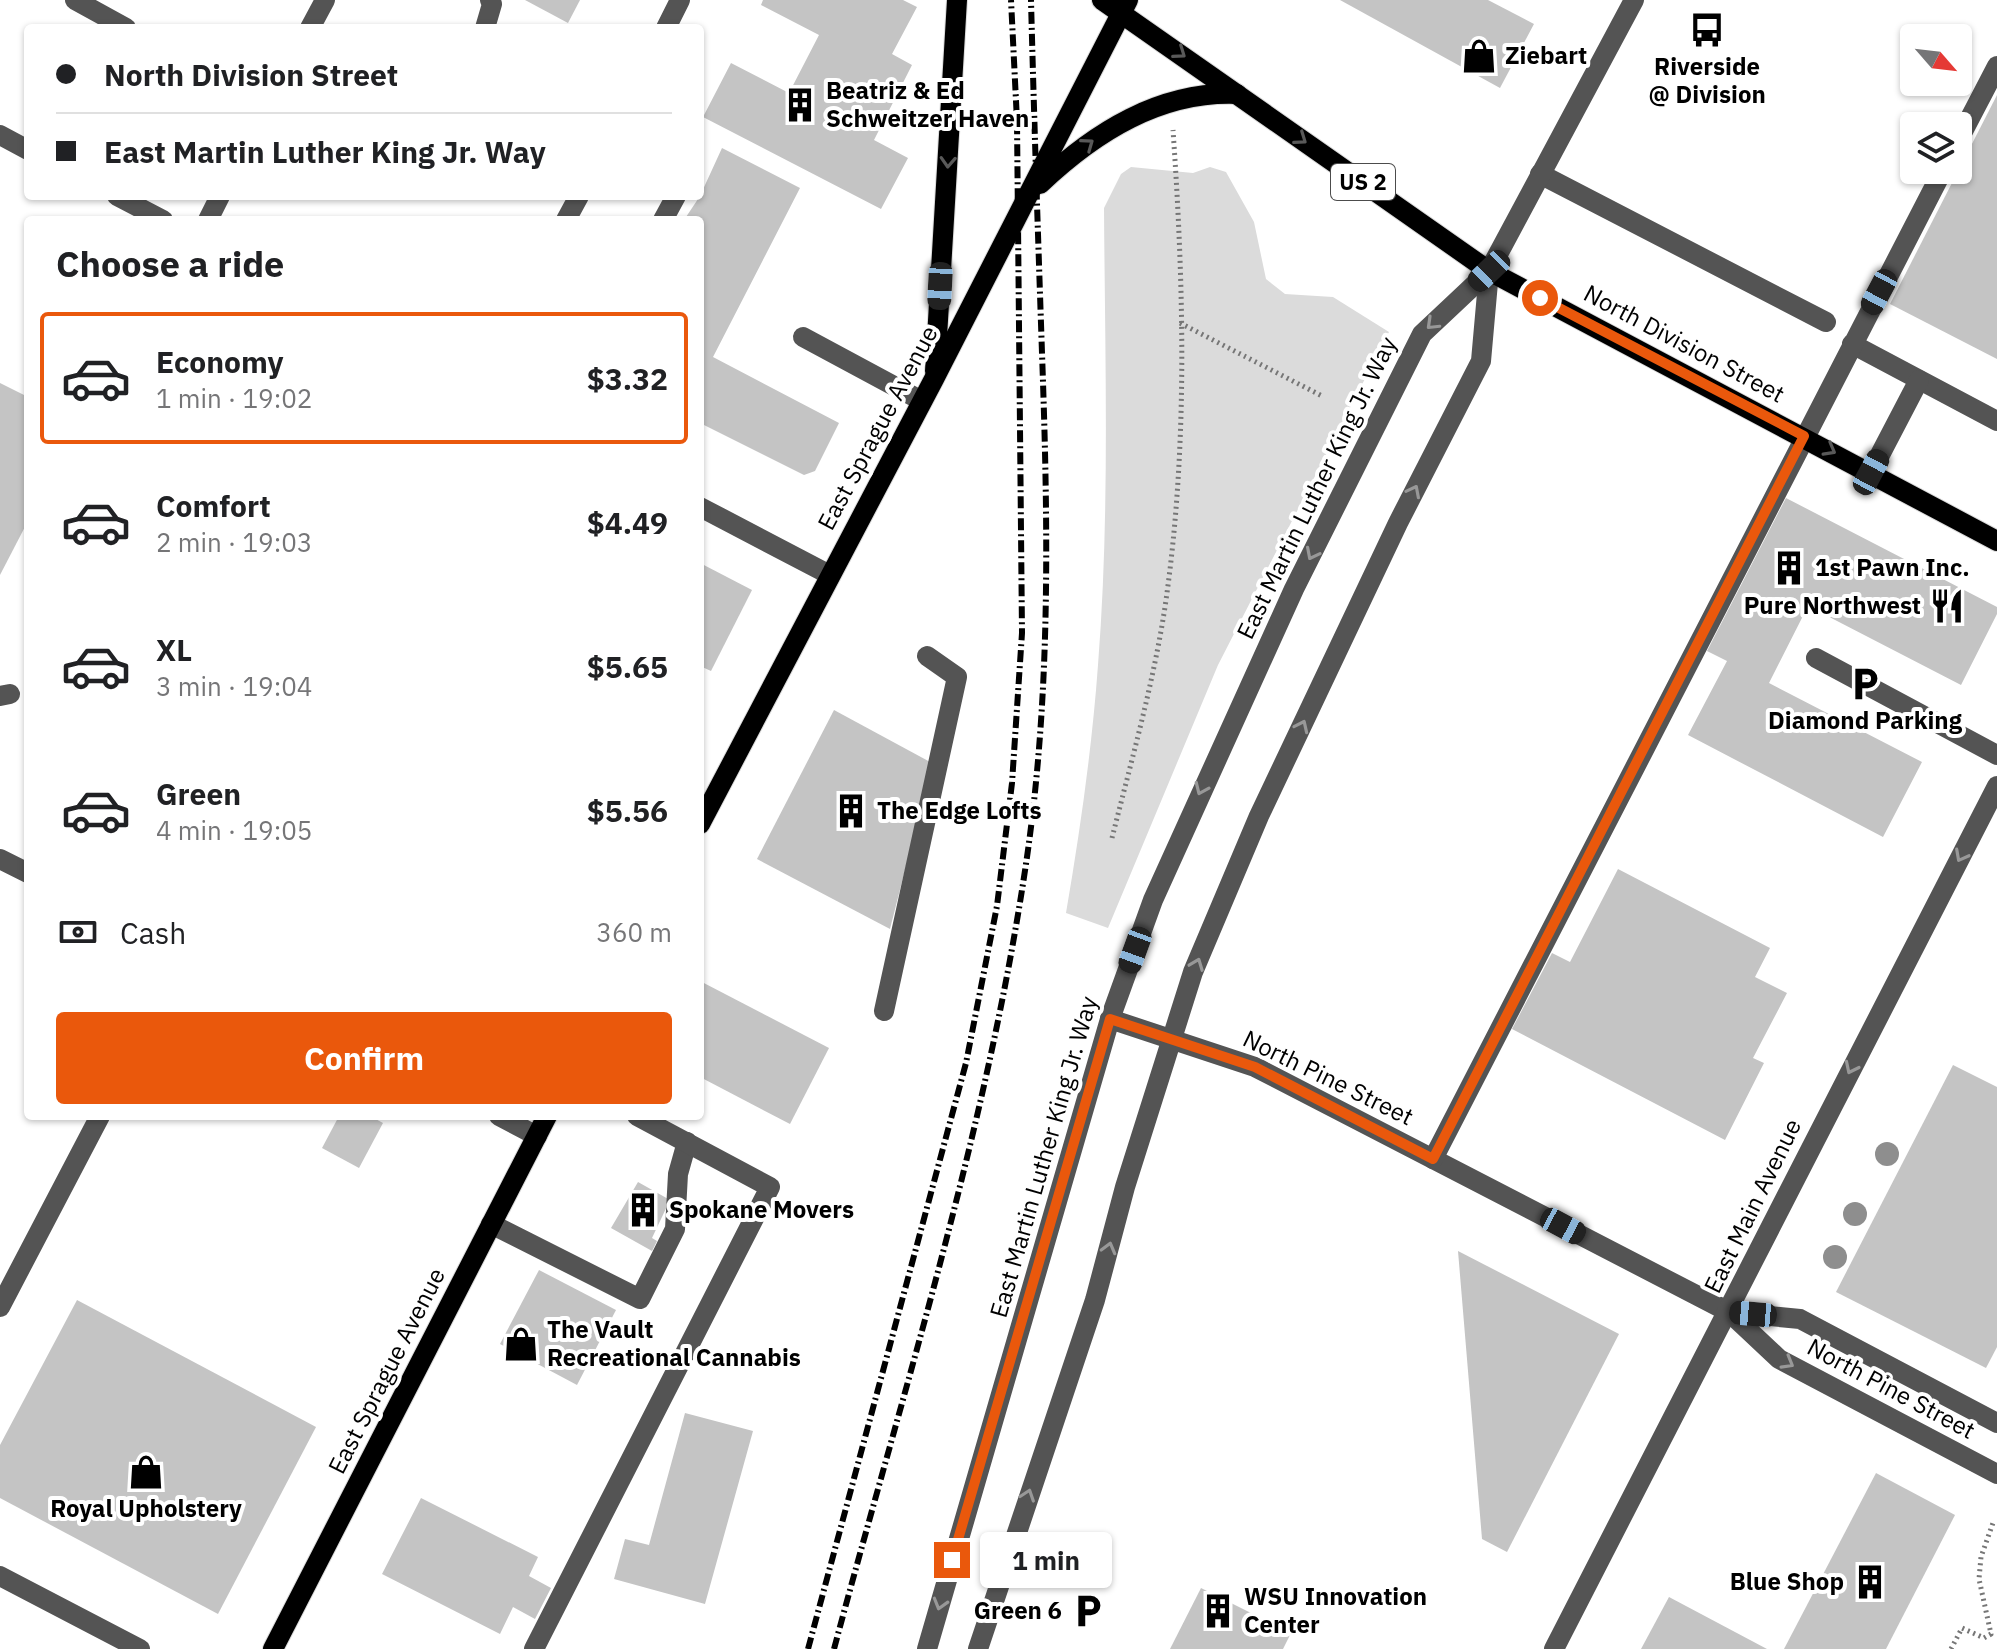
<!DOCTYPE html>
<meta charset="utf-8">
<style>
body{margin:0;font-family:"IBM Plex Sans",sans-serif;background:#f2f2f2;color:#202124;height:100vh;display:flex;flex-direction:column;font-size:30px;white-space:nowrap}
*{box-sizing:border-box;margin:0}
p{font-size:26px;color:#757577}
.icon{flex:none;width:44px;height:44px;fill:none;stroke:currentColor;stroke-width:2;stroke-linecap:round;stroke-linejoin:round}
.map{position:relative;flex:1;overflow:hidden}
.sheet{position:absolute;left:24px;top:216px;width:680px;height:904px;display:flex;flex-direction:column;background:#fff;border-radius:8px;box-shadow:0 2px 6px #0004}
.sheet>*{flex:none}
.banner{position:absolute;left:24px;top:24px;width:680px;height:176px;border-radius:8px;box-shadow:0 2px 6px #0004;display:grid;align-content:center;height:176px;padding:0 32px;background:#fff}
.needle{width:52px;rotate:118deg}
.tools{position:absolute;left:1900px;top:24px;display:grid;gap:16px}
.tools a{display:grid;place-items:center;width:72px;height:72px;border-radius:8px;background:#fff;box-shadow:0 2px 6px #0004;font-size:40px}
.end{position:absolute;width:36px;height:36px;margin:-18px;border:10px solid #ea580c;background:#fff;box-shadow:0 0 0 4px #fff}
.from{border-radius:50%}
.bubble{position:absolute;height:56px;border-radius:8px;background:#fff;box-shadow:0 2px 6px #0004;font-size:26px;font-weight:800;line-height:56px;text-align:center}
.car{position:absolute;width:24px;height:48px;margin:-24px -12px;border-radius:10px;box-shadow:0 0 6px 2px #0007;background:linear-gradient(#222 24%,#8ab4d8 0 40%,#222 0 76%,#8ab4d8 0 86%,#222 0)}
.banner b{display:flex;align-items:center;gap:28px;height:76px;font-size:30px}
.banner b+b{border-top:2px solid #e0e0e0}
.banner i{width:20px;height:20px;background:#202124}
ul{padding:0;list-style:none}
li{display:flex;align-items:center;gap:24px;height:132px;margin:0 16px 12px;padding:0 16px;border:4px solid transparent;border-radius:8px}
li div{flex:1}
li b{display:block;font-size:30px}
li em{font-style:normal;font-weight:800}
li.selected{border-color:#ea580c}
li>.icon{width:72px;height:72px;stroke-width:1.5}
h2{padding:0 32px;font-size:36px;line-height:96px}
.pay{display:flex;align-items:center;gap:20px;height:88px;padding:0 32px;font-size:30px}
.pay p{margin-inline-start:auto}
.action{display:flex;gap:16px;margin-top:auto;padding:16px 32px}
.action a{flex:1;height:92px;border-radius:8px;background:#ea580c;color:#fff;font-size:32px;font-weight:800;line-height:92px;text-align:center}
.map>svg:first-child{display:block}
.green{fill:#dbdbdb}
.building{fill:#c4c4c4}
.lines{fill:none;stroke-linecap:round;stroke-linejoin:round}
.major-casing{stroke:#dbdbdb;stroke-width:22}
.path{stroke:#767676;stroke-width:5;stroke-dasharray:2 4;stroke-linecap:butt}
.minor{stroke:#545454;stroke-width:20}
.major{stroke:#000;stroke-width:20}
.rail{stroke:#000;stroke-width:6;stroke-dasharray:12 4 2 4;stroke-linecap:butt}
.tree{fill:#8e8e8e}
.oneway{stroke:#595959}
.oneway2{stroke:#989898}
.route{stroke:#ea580c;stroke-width:10}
.labels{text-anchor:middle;stroke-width:8;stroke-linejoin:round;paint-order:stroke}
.shield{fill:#fff;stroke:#4c4c4c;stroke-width:2}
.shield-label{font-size:22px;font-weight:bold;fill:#000}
.poi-label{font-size:24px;font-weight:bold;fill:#000;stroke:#fff;text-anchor:start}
.street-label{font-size:24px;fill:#000;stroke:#fff}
</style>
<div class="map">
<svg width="1997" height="1649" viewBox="0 0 1997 1649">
<rect width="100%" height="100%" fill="#fff"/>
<path class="green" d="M1131,167L1193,173L1210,167L1226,172L1254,222L1266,279L1285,294L1333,297L1389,332L1218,665L1108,928L1066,913C1080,831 1092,748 1098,665C1110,513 1105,360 1104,208L1121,174Z"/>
<g class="building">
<path d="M525,0H580L568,23Z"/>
<path d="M763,0H903L917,7L892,54L912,65L874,140L908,158L881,209L703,117L731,63L789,93L819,35L761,5Z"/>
<path d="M1340,0H1488L1534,24L1500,88Z"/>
<path d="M1997,95V359L1890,304Z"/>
<path d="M722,148L800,188L713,357L839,423L815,471L804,475L700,423V220H684L700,196Z"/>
<path d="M0,383L28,397V521L0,575Z"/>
<path d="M1786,498L1997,607V614L1961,685L1808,606L1769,683L1922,762L1883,837L1688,735L1727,661L1707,651Z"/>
<path d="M700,563L752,590L711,671L700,666Z"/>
<path d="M834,710L932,763L890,929L757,859Z"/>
<path d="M1618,869L1770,948L1755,977L1787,993L1753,1058L1764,1063L1725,1140L1512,1029L1552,953L1570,962Z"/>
<path d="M700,981L829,1048L790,1124L700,1077Z"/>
<path d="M1953,1065L1997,1087V1347L1986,1368L1836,1292Z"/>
<path d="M339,1116H370L383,1123L359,1168L322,1148Z"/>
<path d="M638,1182L670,1200L652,1238L657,1241L652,1251L611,1228Z"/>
<path d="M1458,1251L1619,1334L1507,1552L1482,1539Z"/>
<path d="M539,1270L616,1310L577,1385L500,1344Z"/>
<path d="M77,1300L316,1427L218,1614L0,1498V1445Z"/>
<path d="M685,1413L753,1431L705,1604L614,1579L625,1539L649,1545Z"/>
<path d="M1876,1473L1955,1515L1886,1649H1784Z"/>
<path d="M421,1498L538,1557L529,1576L551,1588L535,1619L513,1607L500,1634L382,1574Z"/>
<path d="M1201,1588L1291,1633L1283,1649H1170Z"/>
<path d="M1669,1597L1767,1649H1641Z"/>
</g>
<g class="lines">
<g class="major-casing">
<g id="major">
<path d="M1102,0L1489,271L1997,541"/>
<path d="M1040,184C1095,132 1160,91 1237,94"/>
<path d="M935,371L957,0"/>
<path d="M700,824L934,379L1128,0"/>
<path d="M273,1649L547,1116"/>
</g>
</g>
<g class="path">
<path d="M1180,323L1322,396"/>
<path d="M1112,838C1131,762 1153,685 1165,607C1188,450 1184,288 1173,130"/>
<path d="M1951,1649L1962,1628L1984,1638L1991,1634L1979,1579L1981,1557L1994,1520"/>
</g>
<g class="minor">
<path d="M75,0L126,28"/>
<path d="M310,28L325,0"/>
<path d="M485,28L492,4L490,0"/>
<path d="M666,28L680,0"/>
<path d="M0,135L28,150"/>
<path d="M1958,141L1997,66"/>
<path d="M1540,174L1826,322"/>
<path d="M117,196L163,220"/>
<path d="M208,220L220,196"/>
<path d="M566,220L579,196"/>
<path d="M663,220L676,196"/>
<path d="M803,337L922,401"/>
<path d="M1852,344L1997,421"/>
<path d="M1871,472L1919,380"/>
<path d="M700,507L830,575"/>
<path d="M1816,658L1997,755"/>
<path d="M0,696L10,694"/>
<path d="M0,859L28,873"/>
<path d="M884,1011L957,677L927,656"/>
<path d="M1110,1019L1255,1067L1729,1312L1779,1359L1997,1474"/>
<path d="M499,1116L537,1136"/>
<path d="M1433,1159L1943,170"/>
<path d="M491,1224L640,1299L675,1229L678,1174L687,1142"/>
<path d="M0,1307L100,1116"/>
<path d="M1729,1312L1800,1319L1997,1423"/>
<path d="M0,1576L140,1649"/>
<path d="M534,1649L770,1187L637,1116"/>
<path d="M927,1649L1110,1019L1153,900L1294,589L1422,334L1489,271L1634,0"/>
<path d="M978,1649L1095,1300L1125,1187L1193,972L1259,816L1398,523L1481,361L1489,271"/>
<path d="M1554,1649L1997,786"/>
</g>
<use href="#major" class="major"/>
<g class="rail">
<path d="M808,1649L966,1063L997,906L1012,783L1022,633L1017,121L1011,0"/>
<path d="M834,1649C904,1387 988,1126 1027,857C1051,689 1048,522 1042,353C1038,235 1034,118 1031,0"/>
</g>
</g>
<g class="tree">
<circle cx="1887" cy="1154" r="12"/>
<circle cx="1855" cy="1214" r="12"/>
<circle cx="1835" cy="1257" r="12"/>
</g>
<defs><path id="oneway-chevron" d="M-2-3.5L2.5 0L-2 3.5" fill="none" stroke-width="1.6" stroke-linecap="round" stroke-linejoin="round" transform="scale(2)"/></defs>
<g class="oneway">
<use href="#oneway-chevron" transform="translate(1180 53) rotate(35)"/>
<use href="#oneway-chevron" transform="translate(1301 139) rotate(35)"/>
<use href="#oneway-chevron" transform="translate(1088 144) rotate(-36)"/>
<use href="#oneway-chevron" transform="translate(948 162) rotate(93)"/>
<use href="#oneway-chevron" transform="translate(1830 450) rotate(29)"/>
</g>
<g class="oneway2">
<use href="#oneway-chevron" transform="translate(1432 324) rotate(136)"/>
<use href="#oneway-chevron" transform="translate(1414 491) rotate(-63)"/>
<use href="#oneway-chevron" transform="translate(1312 554) rotate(117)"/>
<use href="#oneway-chevron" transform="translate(1302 726) rotate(-65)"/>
<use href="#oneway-chevron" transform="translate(1201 789) rotate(114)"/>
<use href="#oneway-chevron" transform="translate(1961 856) rotate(118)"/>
<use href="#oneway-chevron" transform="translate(1197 964) rotate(-69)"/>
<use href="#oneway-chevron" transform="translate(1851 1068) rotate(116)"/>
<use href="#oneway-chevron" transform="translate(1109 1248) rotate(-75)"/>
<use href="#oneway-chevron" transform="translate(1788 1363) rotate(30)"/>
<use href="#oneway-chevron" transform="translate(1028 1495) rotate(-71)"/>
<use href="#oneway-chevron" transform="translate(940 1604) rotate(106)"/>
</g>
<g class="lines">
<path class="route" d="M952,1560L1110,1019L1255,1067L1433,1159L1804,436L1540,298"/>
</g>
<defs>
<g id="bus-bare" transform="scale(2.76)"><path d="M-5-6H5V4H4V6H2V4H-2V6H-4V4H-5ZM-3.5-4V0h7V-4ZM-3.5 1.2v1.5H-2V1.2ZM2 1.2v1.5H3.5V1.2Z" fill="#000" stroke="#fff" stroke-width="2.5" paint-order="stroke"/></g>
<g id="shop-bare" transform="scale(2.76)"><path d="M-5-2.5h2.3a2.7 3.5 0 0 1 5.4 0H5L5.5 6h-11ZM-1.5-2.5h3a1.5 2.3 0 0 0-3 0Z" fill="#000" stroke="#fff" stroke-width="2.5" paint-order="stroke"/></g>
<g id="building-bare" transform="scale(2.76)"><path d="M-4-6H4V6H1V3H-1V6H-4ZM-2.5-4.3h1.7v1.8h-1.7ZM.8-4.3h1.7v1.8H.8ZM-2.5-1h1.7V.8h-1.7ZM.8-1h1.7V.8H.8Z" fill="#000" stroke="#fff" stroke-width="2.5" paint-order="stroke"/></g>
<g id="restaurant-bare" transform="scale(2.76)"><path d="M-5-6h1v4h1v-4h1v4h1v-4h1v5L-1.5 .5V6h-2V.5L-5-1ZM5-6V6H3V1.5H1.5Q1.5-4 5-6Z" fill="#000" stroke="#fff" stroke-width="2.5" paint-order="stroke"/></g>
<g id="parking-bare" transform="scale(2.76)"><path d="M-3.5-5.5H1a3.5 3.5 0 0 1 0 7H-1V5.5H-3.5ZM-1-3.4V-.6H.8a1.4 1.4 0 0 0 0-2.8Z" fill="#000" stroke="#fff" stroke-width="2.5" paint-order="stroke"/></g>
</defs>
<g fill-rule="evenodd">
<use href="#bus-bare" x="1707" y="30"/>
<use href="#shop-bare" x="1479" y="56"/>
<use href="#building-bare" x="800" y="105"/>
<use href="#building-bare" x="1789" y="568"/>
<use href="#restaurant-bare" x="1947" y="606"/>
<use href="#parking-bare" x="1865" y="684"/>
<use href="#building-bare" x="851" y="811"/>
<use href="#building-bare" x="643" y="1210"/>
<use href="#shop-bare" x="521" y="1344"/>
<use href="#shop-bare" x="146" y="1472"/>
<use href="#building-bare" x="1870" y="1582"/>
<use href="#parking-bare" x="1088" y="1611"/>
<use href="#building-bare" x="1218" y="1611"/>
</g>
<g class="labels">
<rect class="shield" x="1331" y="164" width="64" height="36" rx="6"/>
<g class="shield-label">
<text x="1363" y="190">US 2</text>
</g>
<g class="poi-label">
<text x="1505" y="64">Ziebart</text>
<text x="1707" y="75" text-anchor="middle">Riverside<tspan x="1707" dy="28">@ Division</tspan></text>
<text x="826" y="99">Beatriz &amp; Ed<tspan x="826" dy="28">Schweitzer Haven</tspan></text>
<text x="1815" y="576">1st Pawn Inc.</text>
<text x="1921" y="614" text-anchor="end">Pure Northwest</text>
<text x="1865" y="729" text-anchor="middle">Diamond Parking</text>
<text x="877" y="819">The Edge Lofts</text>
<text x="669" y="1218">Spokane Movers</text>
<text x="547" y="1338">The Vault<tspan x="547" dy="28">Recreational Cannabis</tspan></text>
<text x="146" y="1517" text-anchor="middle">Royal Upholstery</text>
<text x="1844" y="1590" text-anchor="end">Blue Shop</text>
<text x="1244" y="1605">WSU Innovation<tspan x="1244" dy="28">Center</tspan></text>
<text x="1062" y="1619" text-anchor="end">Green 6</text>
</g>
<g class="street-label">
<text transform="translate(1684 344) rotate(28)" y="8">North Division Street</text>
<text transform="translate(878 428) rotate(-62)" y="8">East Sprague Avenue</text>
<text transform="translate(1317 488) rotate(-64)" y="8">East Martin Luther King Jr. Way</text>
<text transform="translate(1328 1078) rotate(26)" y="8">North Pine Street</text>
<text transform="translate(1044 1157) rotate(-74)" y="8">East Martin Luther King Jr. Way</text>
<text transform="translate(1753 1206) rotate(-64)" y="8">East Main Avenue</text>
<text transform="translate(387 1371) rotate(-63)" y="8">East Sprague Avenue</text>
<text transform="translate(1891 1389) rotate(28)" y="8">North Pine Street</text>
</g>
</g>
</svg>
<div class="tools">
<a><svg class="needle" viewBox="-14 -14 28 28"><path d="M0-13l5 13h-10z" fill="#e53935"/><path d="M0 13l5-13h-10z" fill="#757577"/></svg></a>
<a><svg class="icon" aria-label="layers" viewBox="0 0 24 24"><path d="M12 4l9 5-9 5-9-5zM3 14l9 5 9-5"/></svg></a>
</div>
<i class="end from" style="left:1540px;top:298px"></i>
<i class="end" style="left:952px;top:1560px"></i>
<div class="bubble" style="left:980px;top:1532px;width:132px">1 min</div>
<i class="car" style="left:1489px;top:271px;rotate:226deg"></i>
<i class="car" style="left:940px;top:286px;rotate:183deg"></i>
<i class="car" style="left:1879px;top:292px;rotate:208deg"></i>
<i class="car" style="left:1871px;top:472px;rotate:28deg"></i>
<i class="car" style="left:1135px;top:950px;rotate:200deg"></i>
<i class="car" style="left:1563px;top:1226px;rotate:118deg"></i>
<i class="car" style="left:1753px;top:1314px;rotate:275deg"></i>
<div class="banner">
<b><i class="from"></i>North Division Street</b>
<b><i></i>East Martin Luther King Jr. Way</b>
</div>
<section class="sheet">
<h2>Choose a ride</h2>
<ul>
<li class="selected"><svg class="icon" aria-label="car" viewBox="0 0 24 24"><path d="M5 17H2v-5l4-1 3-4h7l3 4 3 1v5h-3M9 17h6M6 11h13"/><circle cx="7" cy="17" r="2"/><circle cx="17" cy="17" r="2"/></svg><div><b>Economy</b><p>1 min · 19:02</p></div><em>$3.32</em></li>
<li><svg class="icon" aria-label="car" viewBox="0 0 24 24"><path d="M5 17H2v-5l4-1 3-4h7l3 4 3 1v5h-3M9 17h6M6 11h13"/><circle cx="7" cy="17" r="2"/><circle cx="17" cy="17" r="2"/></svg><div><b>Comfort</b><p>2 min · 19:03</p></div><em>$4.49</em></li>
<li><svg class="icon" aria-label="car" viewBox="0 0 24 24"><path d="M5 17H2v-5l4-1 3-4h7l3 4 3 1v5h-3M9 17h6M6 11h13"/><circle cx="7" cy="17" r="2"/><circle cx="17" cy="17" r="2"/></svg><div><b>XL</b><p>3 min · 19:04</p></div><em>$5.65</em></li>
<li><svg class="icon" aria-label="car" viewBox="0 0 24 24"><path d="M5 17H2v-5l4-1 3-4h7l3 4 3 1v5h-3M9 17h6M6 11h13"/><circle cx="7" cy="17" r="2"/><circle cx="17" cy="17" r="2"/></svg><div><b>Green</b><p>4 min · 19:05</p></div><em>$5.56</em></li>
</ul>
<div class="pay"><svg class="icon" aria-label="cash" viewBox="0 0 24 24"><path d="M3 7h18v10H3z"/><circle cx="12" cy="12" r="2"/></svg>Cash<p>360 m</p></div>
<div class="action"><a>Confirm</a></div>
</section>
</div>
